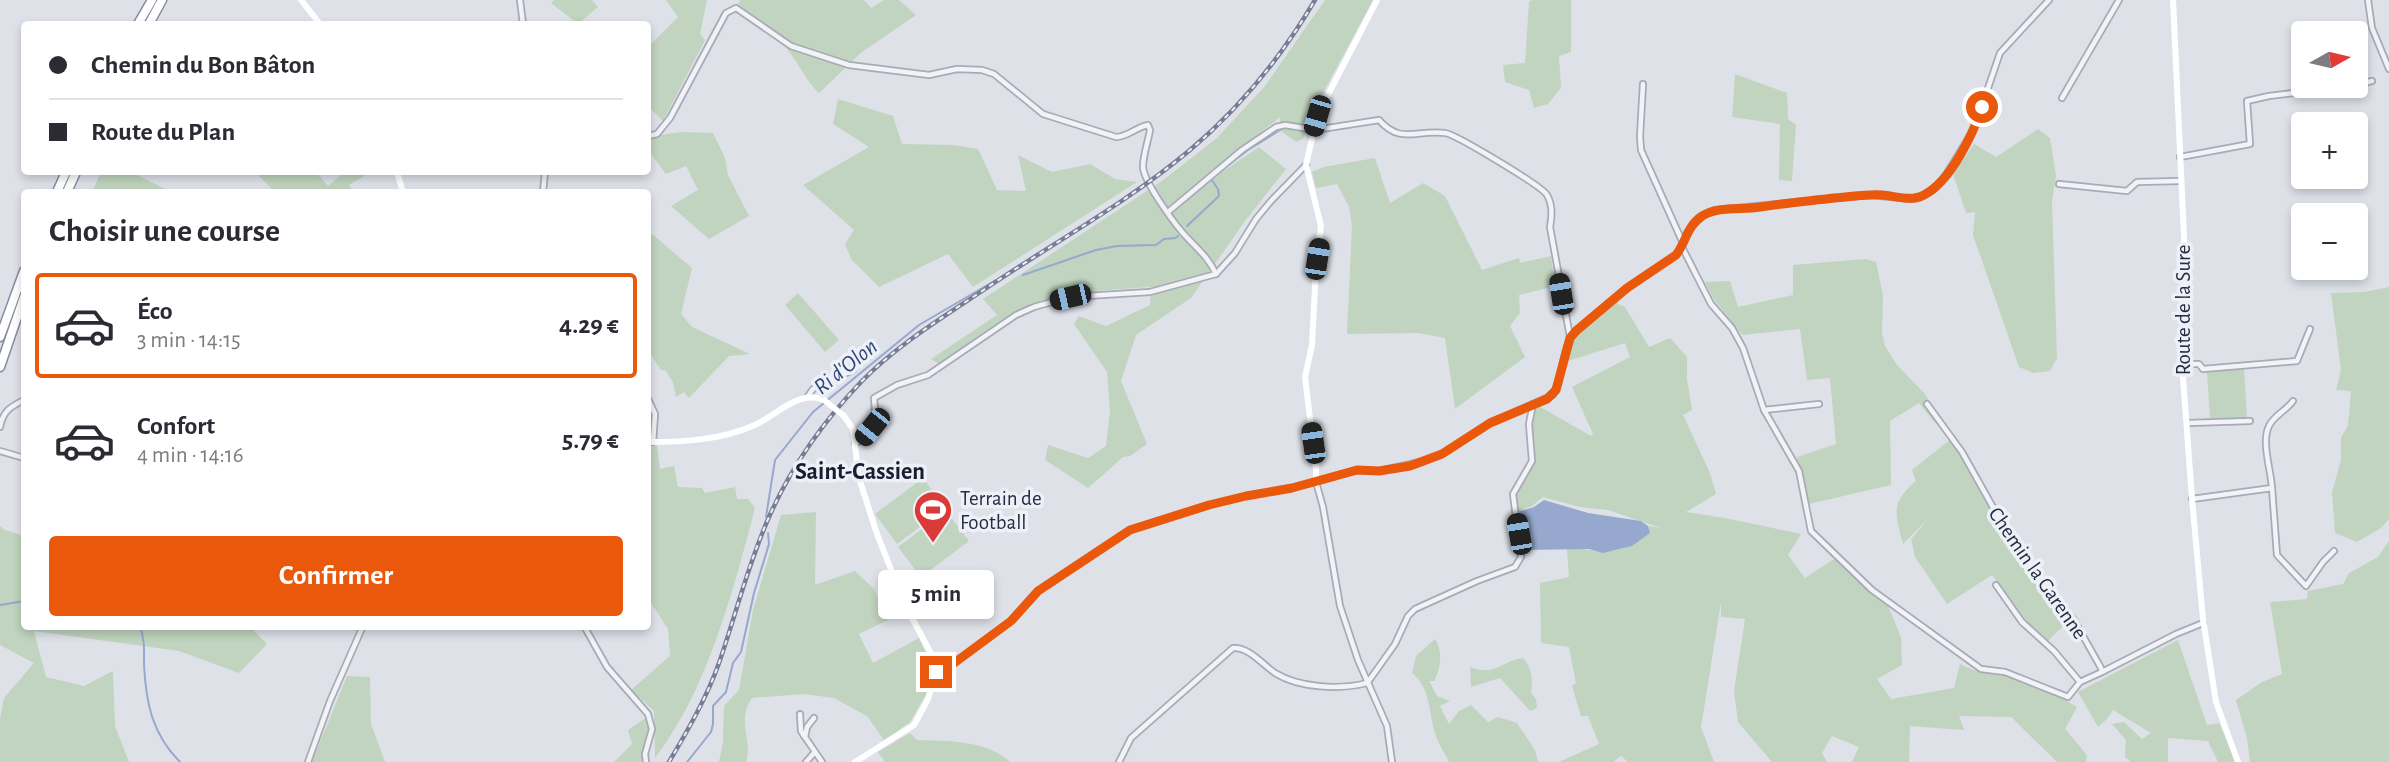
<!DOCTYPE html>
<html lang="fr">
<meta charset="utf-8">
<style>
body{margin:0;font-family:"Alegreya Sans",sans-serif;background:#f2f2f3;color:#2b2b33;height:100vh;display:flex;flex-direction:column;font-size:26px;white-space:nowrap}
*{box-sizing:border-box;margin:0}
p{font-size:23px;color:#7c7c81}
.icon{flex:none;width:38px;height:38px;fill:none;stroke:currentColor;stroke-width:2;stroke-linecap:round;stroke-linejoin:round}
.map{position:relative;flex:1;overflow:hidden}
.sheet{position:absolute;left:21px;top:189px;width:630px;height:441px;display:flex;flex-direction:column;background:#fff;border-radius:7px;box-shadow:0 4px 10px #0003}
.sheet>*{flex:none}
.top-card{position:absolute;left:21px;top:21px;width:630px;height:154px;border-radius:7px;box-shadow:0 4px 10px #0003;display:grid;align-content:center;height:154px;padding:0 28px;background:#fff}
.needle{width:46px;rotate:82deg}
.tools{position:absolute;left:2291px;top:21px;display:grid;gap:14px}
.tools a{display:grid;place-items:center;width:77px;height:77px;border-radius:7px;background:#fff;box-shadow:0 4px 10px #0003;font-size:35px}
.end{position:absolute;width:32px;height:32px;margin:-16px;border:9px solid #ea580c;background:#fff;box-shadow:0 0 0 4px #fff}
.from{border-radius:50%}
.bubble{position:absolute;height:49px;border-radius:7px;background:#fff;box-shadow:0 4px 10px #0003;font-size:23px;font-weight:700;line-height:49px;text-align:center}
.car{position:absolute;width:21px;height:42px;margin:-21px -10px;border-radius:9px;box-shadow:0 0 5px 2px #0007;background:linear-gradient(#222 24%,#8ab4d8 0 40%,#222 0 76%,#8ab4d8 0 86%,#222 0)}
.top-card b{display:flex;align-items:center;gap:24px;height:66px;font-size:26px}
.top-card b+b{border-top:2px solid #e1e1e2}
.top-card i{width:18px;height:18px;background:#2b2b33}
ul{padding:0;list-style:none}
li{display:flex;align-items:center;gap:21px;height:105px;margin:0 14px 10px;padding:0 14px;border:4px solid transparent;border-radius:7px}
li div{flex:1}
li b{display:block;font-size:26px}
li em{font-style:normal;font-weight:700}
li.current{border-color:#ea580c}
li>.icon{width:63px;height:63px;stroke-width:1.5}
h2{padding:0 28px;font-size:32px;line-height:84px}
.primary-button{display:flex;gap:14px;margin-top:auto;padding:14px 28px}
.primary-button a{flex:1;height:80px;border-radius:7px;background:#ea580c;color:#fff;font-size:28px;font-weight:700;line-height:80px;text-align:center}
.map>svg:first-child{display:block}
.green{fill:#c1d4bf}
.water{fill:#96a8cd}
.lines{fill:none;stroke-linecap:round;stroke-linejoin:round}
.stream{stroke:#96a8cd;stroke-width:2}
.street-casing{stroke:#a8abb7;stroke-width:8}
.highway-casing{stroke:#858ba1;stroke-width:11}
.street{stroke:#f2f3f7;stroke-width:4.5}
.secondary{stroke:#fff;stroke-width:6}
.highway{stroke:#fff;stroke-width:8}
.rail-casing{stroke:#777d94;stroke-width:4.5}
.rail{stroke:#eef0f7;stroke-width:2;stroke-dasharray:5;stroke-linecap:butt}
.secondary-bridge{stroke:#fff;stroke-width:6}
.route{stroke:#ea580c;stroke-width:9}
.labels{text-anchor:middle;stroke-width:7;stroke-linejoin:round;paint-order:stroke}
.street-label{font-size:21px;fill:#262c42;stroke:#eef0f7}
.poi-label{font-size:21px;fill:#262c42;stroke:#eef0f7;text-anchor:start}
.water-label{font-size:23px;font-style:italic;fill:#2d4379;stroke:#eef0f7}
.quarter-label{font-size:24px;font-weight:bold;fill:#191d32;stroke:#eef0f7}
</style>
<div class="map">
<svg width="2389" height="762" viewBox="0 0 2389 762">
<rect width="100%" height="100%" fill="#dfe1e9"/>
<g class="green">
<path d="M554,0H592L598,7L578,24L551,3Z"/>
<path d="M666,0H707L700,34L705,40L663,121L648,106V47L678,17Z"/>
<path d="M741,0H864L871,8L884,0H899L916,15L862,52L819,93C806,81 801,67 790,53C776,34 756,19 738,4Z"/>
<path d="M1325,0H1373L1316,106L1303,139L1296,142L1280,130V117L1173,205L1259,147L1286,169L1245,221L1191,298L1136,335L1121,381L1147,444L1130,456L1123,457L1088,488L1045,460L1048,445L1088,458L1106,446L1110,411L1107,372L1074,324L1079,316L1106,326L1150,305L1151,287C1113,290 1071,290 1034,304C1000,317 970,343 939,364L931,359L997,315L983,299L1162,181L1217,138L1265,86Z"/>
<path d="M1532,0H1571V52L1559,56L1561,88L1548,104L1534,108L1529,90L1505,82L1503,65L1525,63L1529,2Z"/>
<path d="M1735,74L1787,93L1788,119L1796,125L1792,181L1779,180L1780,124L1732,117Z"/>
<path d="M838,99L893,116L902,144L953,145L978,149L997,190L1026,191L1018,155L1052,172L1090,164L1115,179L1137,182L973,287L948,254L879,287L851,259L845,244L854,230L803,185L869,147L833,124Z"/>
<path d="M2038,129L2050,138L2056,176L2052,202L2057,358L2050,371L2033,373L2019,367L1973,235L1975,212L1966,213L1953,174L1974,144L1996,157Z"/>
<path d="M680,132L713,133L725,158L728,175L749,216L709,239L671,206L698,190L686,166L666,174L648,150V137Z"/>
<path d="M1375,158L1390,203L1423,183L1445,196L1482,270L1519,258L1520,263L1551,256L1555,286L1519,295L1520,313L1510,326L1525,357L1455,409L1445,338L1418,333L1347,334L1352,226L1349,207L1337,184L1316,188L1312,172L1324,167Z"/>
<path d="M101,172H131L171,192H92Z"/>
<path d="M255,172H316L328,186L341,175L339,172L369,173L349,185L353,192H275Z"/>
<path d="M652,234L692,268L681,314L692,327L750,354L729,356L689,398L684,392L676,397L673,382L666,371L661,370C652,356 642,344 651,327L648,324V237Z"/>
<path d="M1866,259L1876,262L1883,295L1882,333L1885,346L1897,365L1925,394L1939,418L1935,423L1919,403L1890,421L1891,485L1809,504L1797,457L1836,444L1830,378L1807,380L1800,329L1742,335L1713,298L1705,282L1730,281L1738,307L1793,295V265Z"/>
<path d="M2389,287V519L2381,528L2357,542L2335,533L2332,493L2341,459V438L2348,425L2351,391L2336,390L2341,370L2331,293L2364,292Z"/>
<path d="M798,293L839,340L825,352L785,305Z"/>
<path d="M1616,303L1625,307L1649,347L1670,338L1687,357V379L1692,410L1683,415L1710,473L1716,494L1686,512L1725,518L1801,534L1788,555L1805,578L1837,557L1849,573L1890,606L1889,608L1901,637L1902,665L1877,679L1891,699L1954,688L1960,664C1981,675 1988,672 2009,676C2029,681 2059,696 2077,707L2065,729L2087,755L2086,762H2057L2011,717L1959,716L1964,730L1910,726L1909,762H1852L1859,747L1832,736L1822,753L1827,762H1772L1738,722L1734,691L1745,619L1721,617V602L1701,727L1714,762H1628L1621,756L1613,762H1559L1599,744L1588,716H1581L1572,686L1576,683L1569,647L1541,643L1540,583L1569,577L1567,548C1606,550 1615,559 1650,533L1648,526L1661,528L1608,510L1580,507L1543,497L1532,506L1518,511L1515,495L1533,465L1532,423L1537,405L1591,436L1593,434L1572,387L1630,357L1625,343L1568,361C1570,331 1594,320 1616,303Z"/>
<path d="M2244,369L2247,418H2210L2207,372Z"/>
<path d="M1951,439C1985,503 2021,565 2070,619L2048,641L2030,626L1992,575L1947,604L1915,557L1911,539L1929,518L1903,544C1895,513 1890,503 1916,481L1912,470Z"/>
<path d="M648,446H657L660,469L674,466L678,487L702,488L705,493L735,487L737,499H748L755,508C733,591 708,689 655,758L654,711L631,690L670,656L668,629L648,598V486L650,485Z"/>
<path d="M923,478L945,508L897,544L875,514Z"/>
<path d="M946,511L969,541L921,577L898,547Z"/>
<path d="M816,512L815,585L855,571L874,589L888,620L859,634L873,663L919,638L932,666L927,693L910,722L884,740L867,716L834,698L804,694L752,698C736,722 753,740 746,762H719L723,741L724,706L739,690L753,610L781,515Z"/>
<path d="M0,526L5,530L24,536V626L250,627L267,644L239,673L179,651L34,631L46,677L84,686L113,671L115,726L129,762H0V718L4,698L34,663L0,645Z"/>
<path d="M2389,541V762H2250L2247,738L2236,700L2262,682L2282,674L2270,602L2307,599L2308,591L2343,584L2349,573L2378,557Z"/>
<path d="M1435,639C1443,651 1441,669 1434,681H1429L1437,696L1450,701L1440,706L1449,724L1459,711L1471,705L1488,722L1498,717L1517,723L1535,750L1538,762H1449C1445,753 1439,745 1436,736C1428,714 1432,689 1412,673L1416,656Z"/>
<path d="M2178,640L2207,725L2184,729L2219,723L2236,762H2218L2208,741L2168,738V762H2131L2125,757L2126,740L2112,724L2124,722L2142,739L2151,733L2113,710L2107,719L2098,727L2078,692Z"/>
<path d="M1523,658C1532,666 1533,682 1531,693L1536,699L1537,708L1530,711L1500,678L1471,687L1470,667C1495,677 1503,660 1523,658Z"/>
<path d="M347,676L370,677L371,724L385,762H312Z"/>
<path d="M647,717L650,729L643,762H614L632,744L628,730Z"/>
<path d="M910,733L917,740C948,741 987,740 1010,762H885L878,752Z"/>
</g>
<path class="water" d="M1544,500L1588,513L1641,521L1648,526L1650,533L1632,546L1603,553L1589,549L1522,550L1517,512L1534,507Z"/>
<g class="lines">
<g class="stream">
<path d="M1215,175L1248,150L1280,130"/>
<path d="M1187,226L1219,196L1218,189L1211,179"/>
<path d="M1023,275L1096,250L1117,246L1156,245L1164,239L1175,238L1178,236"/>
<path d="M766,517L775,460L813,412L919,325L996,280"/>
<path d="M0,605L24,601"/>
<path d="M140,626C145,640 144,651 144,665C146,703 152,734 180,762"/>
<path d="M687,762L711,732L713,724V706L726,692L733,663L741,652L754,593L769,544L768,533"/>
</g>
<g class="street-casing">
<g id="street">
<path d="M520,0L523,24"/>
<path d="M2368,0L2372,28L2389,69"/>
<path d="M1643,84L1640,136L1641,150L1682,241"/>
<path d="M2356,85L2372,81"/>
<path d="M2062,98L2119,0"/>
<path d="M648,136L657,134L670,118L726,13L736,8L791,46L849,65L929,75L957,69L982,70L994,74L1043,114L1116,137C1128,137 1136,127 1148,125L1150,130C1148,142 1143,155 1143,167C1144,182 1172,220 1182,232C1194,246 1208,256 1216,274"/>
<path d="M2180,157L2250,144L2247,101L2269,96L2350,86"/>
<path d="M2059,184L2127,191L2137,182L2180,181"/>
<path d="M543,192L545,172"/>
<path d="M1168,212L1242,150L1276,127L1285,125L1315,130L1379,120C1401,145 1417,129 1445,133C1455,134 1542,186 1547,195C1553,205 1552,217 1550,227L1570,337"/>
<path d="M1682,247L1711,304L1732,328L1743,348L1764,410L1799,471L1811,531L1872,590L1981,669L2005,672L2068,697L2080,682L2102,672L2101,668L2074,620L2017,550L1962,452L1927,404"/>
<path d="M2182,364H2199L2203,369L2297,361L2310,329"/>
<path d="M808,396L813,389L853,370"/>
<path d="M648,399L655,414L653,442"/>
<path d="M1764,410L1819,404"/>
<path d="M2188,423L2250,421"/>
<path d="M0,427C3,411 10,407 24,400"/>
<path d="M855,443L862,440L876,421L874,398L897,385L928,375L1016,315L1034,307L1070,297L1150,292L1216,274L1235,253L1256,219L1271,201L1306,165"/>
<path d="M0,451L24,458"/>
<path d="M2272,488L2277,555L2306,586L2323,562L2334,551"/>
<path d="M2192,499L2272,488C2271,470 2261,442 2269,426C2274,415 2286,411 2293,401"/>
<path d="M1996,585L2022,622L2054,651L2080,682"/>
<path d="M584,626L607,667L648,714L652,729L645,754L646,762"/>
<path d="M2102,672L2176,634L2203,623"/>
<path d="M1368,682L1395,644L1408,616L1415,609L1477,581L1515,567L1521,557L1513,494L1532,461L1529,424L1533,404"/>
<path d="M800,714L801,731L804,736"/>
<path d="M814,718L807,727L805,737L822,762"/>
<path d="M308,762L330,701L363,626"/>
<path d="M806,762L814,753"/>
<path d="M1119,762L1131,738L1233,648C1249,647 1262,664 1275,673C1299,688 1340,690 1367,683"/>
<path d="M1392,762L1387,726L1358,660L1340,606L1323,507L1316,482L1357,470L1379,471L1424,461L1442,454L1490,423L1553,395C1564,375 1561,349 1575,331L1627,288L1676,255L1682,247L1684,237L1692,226L1704,215L1714,210L1870,195L1911,199L1922,196L1933,190L1942,181L1974,129L2000,53L2049,0"/>
</g>
</g>
<g class="highway-casing">
<g id="highway">
<path d="M138,24L152,0"/>
<path d="M149,24L162,0"/>
<path d="M57,192L66,172"/>
<path d="M67,192L76,172"/>
<path d="M0,337L24,271"/>
<path d="M0,367L24,297"/>
</g>
</g>
<use href="#street" class="street"/>
<g class="secondary">
<path d="M301,0L320,24"/>
<path d="M2173,0L2187,301L2182,364L2192,499L2203,619L2216,702L2238,762"/>
<path d="M397,172L403,192"/>
<path d="M844,416L853,429L859,478L877,534L905,605L934,659L936,672L928,699L914,725L855,762"/>
<path d="M648,442C684,442 721,440 755,425C777,415 799,389 824,400"/>
<path d="M936,672H941L1011,621L1038,591L1131,530L1209,505L1316,482V469L1305,377L1312,345L1316,267L1321,226L1306,165L1317,116L1377,0"/>
</g>
<use href="#highway" class="highway"/>
<g class="rail-casing">
<path id="rail" d="M669,762C688,730 707,697 719,663C736,614 748,564 769,517C791,467 823,422 861,382C898,344 945,316 988,287C1055,242 1128,202 1190,150C1240,108 1282,56 1315,0"/>
</g>
<use href="#rail" class="rail"/>
<path class="secondary-bridge" d="M824,400L844,416"/>
</g>
<g class="lines">
<path class="route" d="M936,672H942L1011,621L1038,591L1130,530L1209,505L1246,496L1292,488L1357,470L1379,471L1410,466L1442,454L1490,423L1547,399L1556,390L1570,338L1576,331L1627,288L1676,255C1686,242 1687,226 1702,216C1718,206 1742,210 1760,207C1785,203 1809,201 1834,198C1850,197 1866,194 1882,195C1896,196 1911,202 1924,195C1951,181 1973,134 1982,107"/>
</g>
<defs>
<g id="stadium-pin" transform="scale(2.0125)"><path d="M0 17L-7.5 6A9.5 9.5 0 1 1 7.5 6Z" fill="#da3a38" stroke="#eef0f7"/><path d="M0-5a6.5 5 0 1 0 0 10a6.5 5 0 1 0 0-10ZM-3.5-1.8h7v3.6h-7Z" fill="#fff"/></g>
</defs>
<g fill-rule="evenodd">
<use href="#stadium-pin" x="933" y="510"/>
</g>
<g class="labels">
<g class="street-label">
<text transform="translate(2183 310) rotate(-90)" y="7">Route de la Sure</text>
<text transform="translate(2038 573) rotate(55)" y="7">Chemin la Garenne</text>
</g>
<g class="poi-label">
<text x="960" y="505">Terrain de<tspan x="960" dy="24">Football</tspan></text>
</g>
<g class="water-label">
<text transform="translate(845 366) rotate(-39)" y="8">Ri d'Olon</text>
</g>
<g class="quarter-label">
<text x="860" y="479">Saint-Cassien</text>
</g>
</g>
</svg>
<div class="tools">
<a><svg class="needle" viewBox="-14 -14 28 28"><path d="M0-13l5 13h-10z" fill="#e53935"/><path d="M0 13l5-13h-10z" fill="#7c7c81"/></svg></a>
<a>+</a>
<a>−</a>
</div>
<i class="end from" style="left:1982px;top:107px"></i>
<i class="end" style="left:936px;top:672px"></i>
<div class="bubble" style="left:878px;top:570px;width:116px">5 min</div>
<i class="car" style="left:1317px;top:116px;rotate:196deg"></i>
<i class="car" style="left:1317px;top:259px;rotate:9deg"></i>
<i class="car" style="left:1561px;top:294px;rotate:351deg"></i>
<i class="car" style="left:1070px;top:297px;rotate:257deg"></i>
<i class="car" style="left:872px;top:427px;rotate:219deg"></i>
<i class="car" style="left:1313px;top:443px;rotate:352deg"></i>
<i class="car" style="left:1519px;top:534px;rotate:350deg"></i>
<div class="top-card">
<b><i class="from"></i>Chemin du Bon Bâton</b>
<b><i></i>Route du Plan</b>
</div>
<section class="sheet">
<h2>Choisir une course</h2>
<ul>
<li class="current"><svg class="icon" aria-label="car" viewBox="0 0 24 24"><path d="M5 17H2v-5l4-1 3-4h7l3 4 3 1v5h-3M9 17h6M6 11h13"/><circle cx="7" cy="17" r="2"/><circle cx="17" cy="17" r="2"/></svg><div><b>Éco</b><p>3 min · 14:15</p></div><em>4.29 €</em></li>
<li><svg class="icon" aria-label="car" viewBox="0 0 24 24"><path d="M5 17H2v-5l4-1 3-4h7l3 4 3 1v5h-3M9 17h6M6 11h13"/><circle cx="7" cy="17" r="2"/><circle cx="17" cy="17" r="2"/></svg><div><b>Confort</b><p>4 min · 14:16</p></div><em>5.79 €</em></li>
</ul>
<div class="primary-button"><a>Confirmer</a></div>
</section>
</div>
